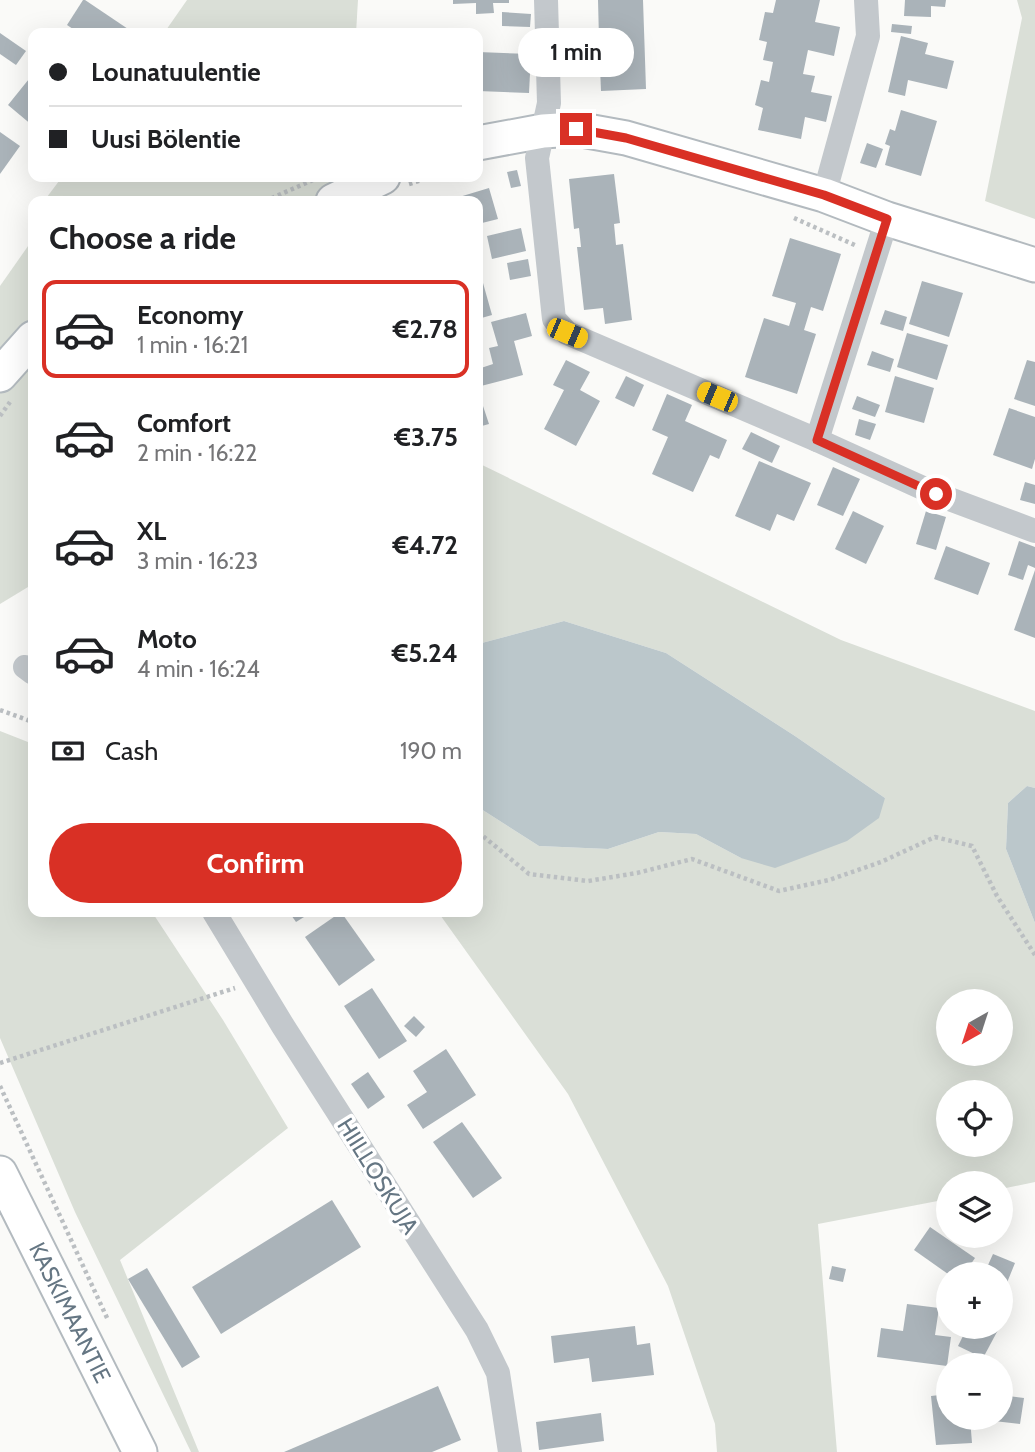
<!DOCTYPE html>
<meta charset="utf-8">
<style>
body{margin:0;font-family:Cabin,sans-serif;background:#f6f6f6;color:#202124;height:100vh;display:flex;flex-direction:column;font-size:26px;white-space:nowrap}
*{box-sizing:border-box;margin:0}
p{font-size:23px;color:#757577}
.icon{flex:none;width:38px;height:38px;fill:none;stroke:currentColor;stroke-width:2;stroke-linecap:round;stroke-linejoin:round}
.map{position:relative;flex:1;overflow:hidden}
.panel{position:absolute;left:28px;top:196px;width:455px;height:721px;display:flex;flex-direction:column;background:#fff;border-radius:14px;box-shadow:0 7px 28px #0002}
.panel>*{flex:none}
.hud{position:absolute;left:28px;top:28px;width:455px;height:154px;border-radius:14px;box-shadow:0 7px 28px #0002;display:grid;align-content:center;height:154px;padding:0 21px;background:#fff}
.needle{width:46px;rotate:219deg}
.fabs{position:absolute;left:936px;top:989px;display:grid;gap:14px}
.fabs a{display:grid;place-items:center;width:77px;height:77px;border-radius:50%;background:#fff;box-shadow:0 7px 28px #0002;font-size:35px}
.end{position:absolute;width:32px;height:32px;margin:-16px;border:9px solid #d93025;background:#fff;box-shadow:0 0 0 4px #fff}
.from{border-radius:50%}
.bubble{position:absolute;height:49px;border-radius:24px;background:#fff;box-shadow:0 7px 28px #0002;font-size:23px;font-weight:700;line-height:49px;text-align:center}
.car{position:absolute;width:21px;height:42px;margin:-21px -10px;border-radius:9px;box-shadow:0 0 5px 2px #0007;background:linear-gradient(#f5c518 24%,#345 0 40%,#f5c518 0 76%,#345 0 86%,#f5c518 0)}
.hud b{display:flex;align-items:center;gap:24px;height:66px;font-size:26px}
.hud b+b{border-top:2px solid #e0e0e0}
.hud i{width:18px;height:18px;background:#202124}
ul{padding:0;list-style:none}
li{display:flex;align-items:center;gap:21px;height:98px;margin:0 14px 10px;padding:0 7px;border:4px solid transparent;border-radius:14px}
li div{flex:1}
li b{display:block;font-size:26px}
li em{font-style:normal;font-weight:700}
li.selected{border-color:#d93025}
li>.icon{width:63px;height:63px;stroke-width:1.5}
h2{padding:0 21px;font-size:32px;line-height:84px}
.pay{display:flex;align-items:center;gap:18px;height:77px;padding:0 21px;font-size:26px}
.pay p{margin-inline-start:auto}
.button{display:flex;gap:14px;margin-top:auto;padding:14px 21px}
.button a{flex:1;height:80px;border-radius:42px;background:#d93025;color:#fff;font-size:28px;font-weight:700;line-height:80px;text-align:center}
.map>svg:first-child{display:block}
.green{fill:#dadfd7;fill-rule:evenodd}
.water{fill:#bbc7cb}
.building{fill:#aab3b9}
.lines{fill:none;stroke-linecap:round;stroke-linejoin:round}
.secondary-casing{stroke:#b3babf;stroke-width:37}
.path{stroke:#bbbfc2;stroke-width:4.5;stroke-dasharray:3.5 3.5;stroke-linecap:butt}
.street{stroke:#c3c8cc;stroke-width:24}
.secondary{stroke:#fff;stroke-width:33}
.route{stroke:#d93025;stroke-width:9}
.labels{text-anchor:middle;stroke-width:7;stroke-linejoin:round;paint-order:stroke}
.street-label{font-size:23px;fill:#657683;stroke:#fff}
</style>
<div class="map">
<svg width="1035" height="1452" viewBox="0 0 1035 1452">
<rect width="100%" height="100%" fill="#fafaf8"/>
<g class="green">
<path d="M187,0H358L356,33H164Z"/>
<path d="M1017,0H1035V219L985,201L1022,18Z"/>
<path d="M62,177H344L342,201H44Z"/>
<path d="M33,239V584L0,604V286Z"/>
<path d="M478,463L841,640L1035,711V788L1027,786L1008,803L1006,849L1035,923V1182L1001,1189V1183H948V1199L818,1224L837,1452H717L715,1424L668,1286L568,1094L438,912H478V807L539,846L608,849L659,832L696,834L741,858L885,798L795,736L666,653L564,621L478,644ZM948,1001H1001V1054H948ZM948,1092H1001V1144H948Z"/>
<path d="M0,731L33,744V912H152L223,1020L288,1128L120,1260L199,1452H191L75,1212L0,1038Z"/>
</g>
<g class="water">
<path d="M564,621L666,653L795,736L885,798L879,818L847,841L775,868L741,858L696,834L659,832L608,849L539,846L478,807V644Z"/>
<path d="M1027,786L1035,788V923L1006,849L1008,803Z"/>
</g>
<g class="building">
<path d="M83,0H85L134,33H79L67,25Z"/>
<path d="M453,0H509V3H493L494,13L476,14V3L453,4Z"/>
<path d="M598,0H643L646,89L601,91L600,67L574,66L575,38L599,39Z"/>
<path d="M776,0H820L815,22L840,27L834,56L808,50L803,74L815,76L811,92L832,96L826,122L805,117L801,139L758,130L763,108L755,105L761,80L769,82L773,62L763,60L767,42L759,40L765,12L773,13Z"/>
<path d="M905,0H946L945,7L931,6V17L904,16Z"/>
<path d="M502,12L531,14L530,27L502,26Z"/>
<path d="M892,24L912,26L911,34L891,32Z"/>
<path d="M0,33L26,51L16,65L0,54Z"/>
<path d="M901,36L928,43L925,54L954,61L947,89L908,80L905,96L888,92Z"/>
<path d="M478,52L531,54L529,93L478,91Z"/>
<path d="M33,74V126L8,105Z"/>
<path d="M901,110L937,121L921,176L885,165L890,146L885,144L890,129L895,131Z"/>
<path d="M0,132L20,146L0,174Z"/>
<path d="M867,143L883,149L876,168L860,163Z"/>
<path d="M517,170L521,186L511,188L507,172Z"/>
<path d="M614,174L620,223L614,224L616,245L623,244L632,320L605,324L603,308L584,310L577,247H581L579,228L574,229L569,179Z"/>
<path d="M489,188L498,219L478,224V201H446Z"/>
<path d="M521,228L526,251L492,259L487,236Z"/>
<path d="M790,238L841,254L823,311L811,307L804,330L816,334L797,394L745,377L764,318L789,326L796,303L772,296Z"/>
<path d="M528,259L531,276L510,280L507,263Z"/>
<path d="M922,281L963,293L949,337L909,324Z"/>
<path d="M483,283L492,315L478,319V285Z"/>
<path d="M885,310L907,317L903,331L880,324Z"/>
<path d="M526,313L532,336L514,341L523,375L481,386L478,369L493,364L489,348L498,346L491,322Z"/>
<path d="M907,333L948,345L937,380L897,367Z"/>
<path d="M872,351L894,359L890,372L867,365Z"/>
<path d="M566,360L590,372L580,390L600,401L576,446L544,429L564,390L553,385Z"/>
<path d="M1027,360L1035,362V406L1014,399Z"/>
<path d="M626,376L644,385L634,407L615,398Z"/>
<path d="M895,376L934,388L924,423L885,412Z"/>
<path d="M478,391L489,424L478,427Z"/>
<path d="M667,394L692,405L685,421L727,440L719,459L710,455L693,492L652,474L668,437L652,430Z"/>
<path d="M857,396L880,405L875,417L852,409Z"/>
<path d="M1009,408L1035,417V459L1032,469L993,455Z"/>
<path d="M859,419L876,424L870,440L855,435Z"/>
<path d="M751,432L780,446L772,463L742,449Z"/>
<path d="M759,461L811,483L794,521L777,514L770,531L735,516Z"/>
<path d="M833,467L860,479L843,516L817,505Z"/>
<path d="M1025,482L1035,485V504L1020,500Z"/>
<path d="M853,511L884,526L866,564L835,549Z"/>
<path d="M926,511L946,517L936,550L916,544Z"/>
<path d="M1019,541L1035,547V568L1028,565L1023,580L1008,575Z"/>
<path d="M946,546L990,563L978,595L934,579Z"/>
<path d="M1035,570V638L1014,630Z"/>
<path d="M289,912H312L296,922Z"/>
<path d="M341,912L375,960L339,986L305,937Z"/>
<path d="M372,988L407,1041L379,1059L344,1006Z"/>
<path d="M414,1016L425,1027L416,1037L404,1026Z"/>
<path d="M446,1049L476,1095L423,1129L407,1105L427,1092L413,1071Z"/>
<path d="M368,1072L385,1097L368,1109L351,1084Z"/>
<path d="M462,1122L502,1178L473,1198L433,1142Z"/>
<path d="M332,1200L361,1247L221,1334L192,1287Z"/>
<path d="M930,1227L975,1258L964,1274H948L914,1250Z"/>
<path d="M993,1254L1015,1263L1004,1290L1001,1289V1274H984Z"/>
<path d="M832,1266L846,1269L843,1282L829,1279Z"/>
<path d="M147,1268L200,1357L182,1368L128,1279Z"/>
<path d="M907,1304L939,1308L935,1335L951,1337L947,1366L877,1357L881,1328L903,1331Z"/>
<path d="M635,1326L637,1345L650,1343L654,1375L592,1382L589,1358L554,1363L551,1336Z"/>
<path d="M968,1326H990L998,1330L983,1358L958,1346Z"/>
<path d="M438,1386L461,1440L432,1452H284Z"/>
<path d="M948,1394V1418H970L972,1443L936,1445L931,1396Z"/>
<path d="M1001,1395L1024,1398L1020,1424L994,1421V1418H1001Z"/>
<path d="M601,1413L604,1441L539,1450L536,1422Z"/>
</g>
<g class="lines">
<g class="secondary-casing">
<g id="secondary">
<path d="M478,143L543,131L576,129L626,138L824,195L887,219L1035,265"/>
<path d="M333,201L383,177"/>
<path d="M0,375L33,338"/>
<path id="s1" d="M0,1173L140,1452"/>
</g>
</g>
<g class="path">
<path d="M409,184L432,177"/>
<path d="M265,201L313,180"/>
<path d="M794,218L857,246"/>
<path d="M0,416L10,402"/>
<path d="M0,710L33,722"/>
<path d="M478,832L529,874L588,881L637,873L692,859L779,891L829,880L881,862L935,837L972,846L997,896L1035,955"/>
<path d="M0,1063L235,988"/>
<path d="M0,1086L108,1320"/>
</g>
<g class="street">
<path d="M546,0L549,103L537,158L554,319L567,333L817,440L936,494L1035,531"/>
<path d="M824,195L868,36L866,0"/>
<path d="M817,440L887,219"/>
<path d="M25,667L33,673"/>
<path d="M214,912L283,1026L477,1330L498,1373L510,1452"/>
</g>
<use href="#secondary" class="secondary"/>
</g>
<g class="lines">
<path class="route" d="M576,129L626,138L824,195L887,219L817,440L936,494"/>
</g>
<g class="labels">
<g class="street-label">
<text transform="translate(378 1176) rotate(58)" y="8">HIILLOSKUJA</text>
<text dy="8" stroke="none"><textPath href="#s1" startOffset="156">KASKIMAANTIE</textPath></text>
</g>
</g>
</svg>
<div class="fabs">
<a><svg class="needle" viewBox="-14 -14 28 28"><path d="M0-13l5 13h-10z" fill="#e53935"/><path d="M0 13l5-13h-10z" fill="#757577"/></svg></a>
<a><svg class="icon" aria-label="locate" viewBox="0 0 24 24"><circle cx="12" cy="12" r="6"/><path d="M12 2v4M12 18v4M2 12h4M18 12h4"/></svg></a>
<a><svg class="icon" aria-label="layers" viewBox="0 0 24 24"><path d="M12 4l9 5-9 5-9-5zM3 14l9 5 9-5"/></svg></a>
<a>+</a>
<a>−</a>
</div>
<i class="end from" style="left:936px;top:494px"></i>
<i class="end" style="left:576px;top:129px"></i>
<div class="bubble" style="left:518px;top:28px;width:116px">1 min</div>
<i class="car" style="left:567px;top:333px;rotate:113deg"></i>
<i class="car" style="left:717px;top:397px;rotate:293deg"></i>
<div class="hud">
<b><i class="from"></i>Lounatuulentie</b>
<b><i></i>Uusi Bölentie</b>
</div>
<section class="panel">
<h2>Choose a ride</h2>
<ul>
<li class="selected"><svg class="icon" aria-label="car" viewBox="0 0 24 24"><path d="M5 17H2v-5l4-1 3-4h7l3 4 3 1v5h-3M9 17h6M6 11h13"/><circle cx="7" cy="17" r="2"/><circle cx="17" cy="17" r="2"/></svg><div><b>Economy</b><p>1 min · 16:21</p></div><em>€2.78</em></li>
<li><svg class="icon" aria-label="car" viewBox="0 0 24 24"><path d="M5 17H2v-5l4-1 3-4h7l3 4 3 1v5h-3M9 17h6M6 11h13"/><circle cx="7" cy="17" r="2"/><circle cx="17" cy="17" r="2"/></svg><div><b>Comfort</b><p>2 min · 16:22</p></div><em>€3.75</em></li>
<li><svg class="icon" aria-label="car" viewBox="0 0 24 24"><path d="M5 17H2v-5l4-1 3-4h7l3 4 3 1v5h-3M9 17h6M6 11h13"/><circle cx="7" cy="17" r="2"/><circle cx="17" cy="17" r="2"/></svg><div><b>XL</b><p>3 min · 16:23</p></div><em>€4.72</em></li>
<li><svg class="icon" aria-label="car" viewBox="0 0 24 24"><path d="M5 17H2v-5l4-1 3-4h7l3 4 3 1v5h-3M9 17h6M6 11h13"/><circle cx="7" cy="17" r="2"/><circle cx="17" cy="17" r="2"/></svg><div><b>Moto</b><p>4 min · 16:24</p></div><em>€5.24</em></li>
</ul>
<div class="pay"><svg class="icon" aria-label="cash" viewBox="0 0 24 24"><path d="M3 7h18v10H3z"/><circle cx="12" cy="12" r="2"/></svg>Cash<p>190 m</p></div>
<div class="button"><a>Confirm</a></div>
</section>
</div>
